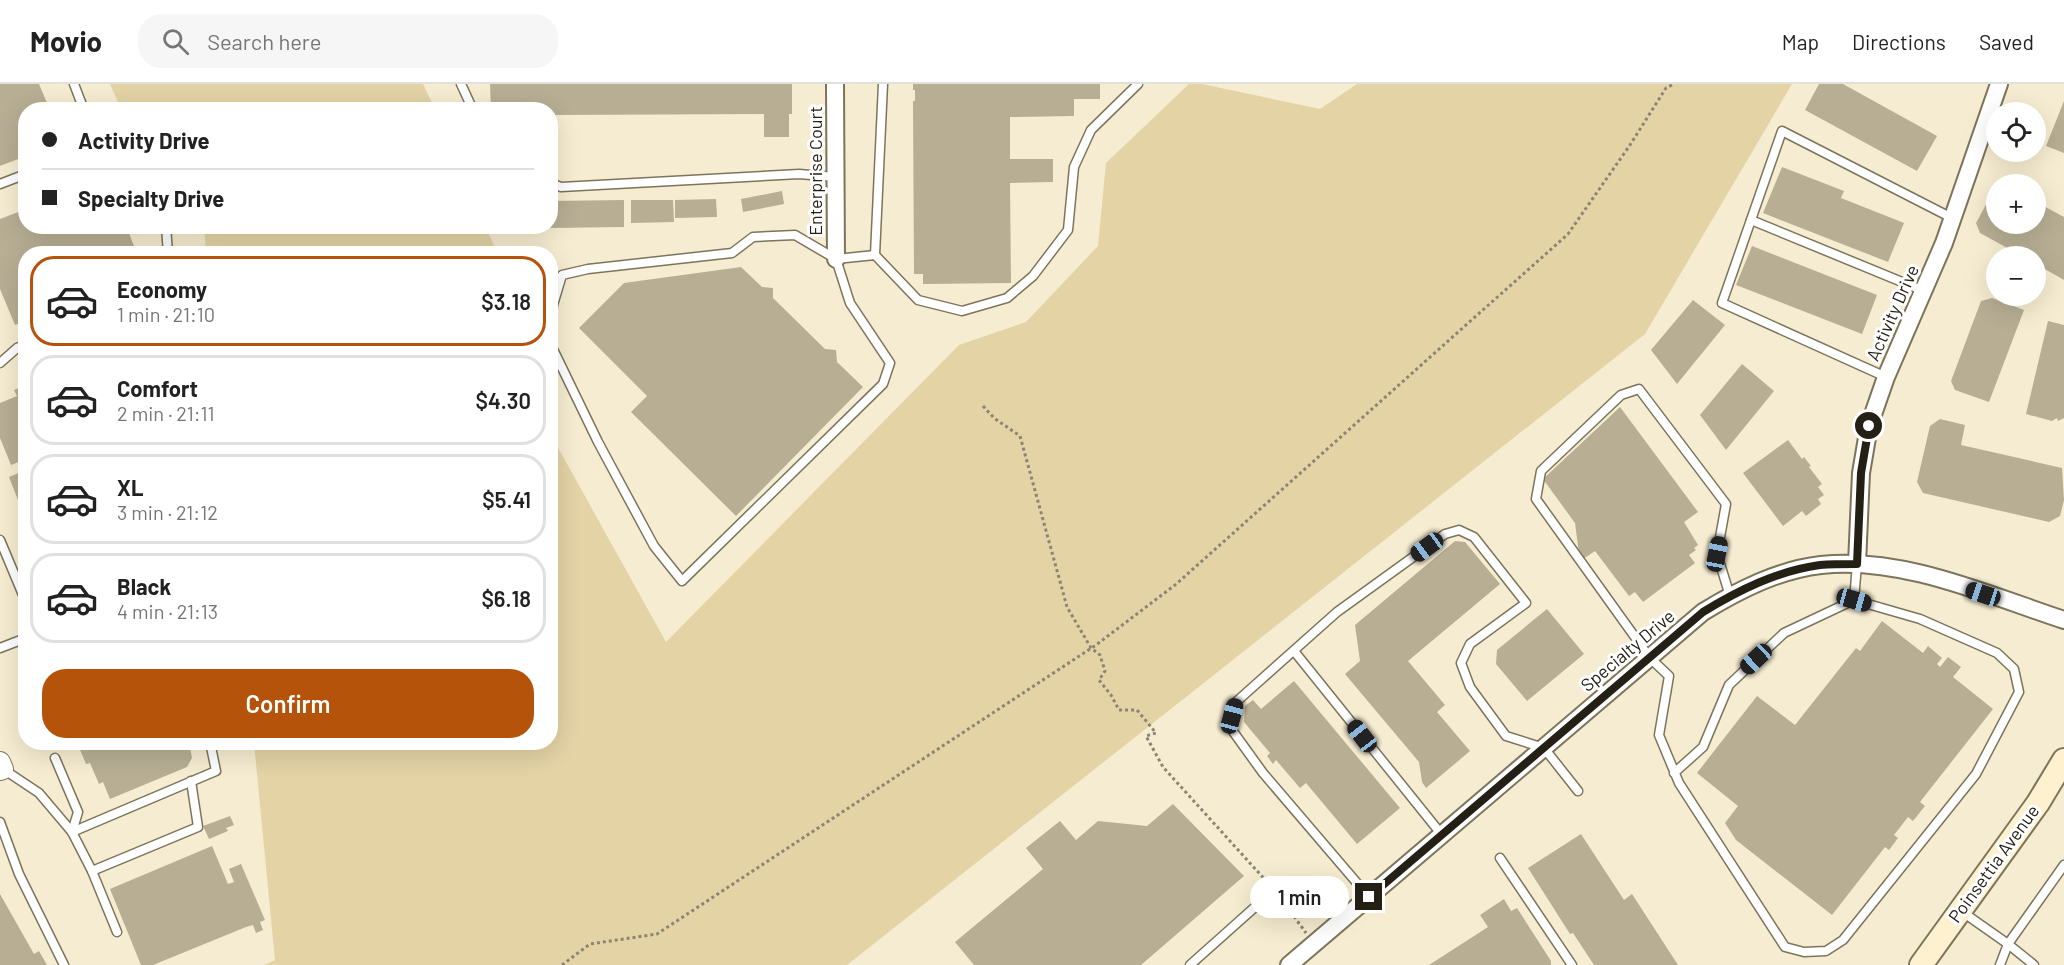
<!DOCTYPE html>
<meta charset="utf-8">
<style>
body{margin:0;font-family:Barlow,sans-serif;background:#f6f6f6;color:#222;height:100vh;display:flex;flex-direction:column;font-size:22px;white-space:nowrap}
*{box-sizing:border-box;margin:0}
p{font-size:20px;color:#767676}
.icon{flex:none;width:33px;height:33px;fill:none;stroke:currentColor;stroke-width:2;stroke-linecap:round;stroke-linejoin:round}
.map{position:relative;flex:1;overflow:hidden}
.drawer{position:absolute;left:18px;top:162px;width:540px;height:504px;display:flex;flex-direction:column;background:#fff;border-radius:24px;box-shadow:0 6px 24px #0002}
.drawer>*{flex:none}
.banner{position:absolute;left:18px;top:18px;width:540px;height:132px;border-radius:24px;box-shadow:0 6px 24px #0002;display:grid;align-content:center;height:132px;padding:0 24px;background:#fff}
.buttons{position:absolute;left:1986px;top:18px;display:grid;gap:12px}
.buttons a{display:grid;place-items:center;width:60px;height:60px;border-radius:50%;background:#fff;box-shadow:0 6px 24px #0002;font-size:30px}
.end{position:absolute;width:27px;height:27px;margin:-14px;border:8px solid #242016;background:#fff;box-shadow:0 0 0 3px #fff}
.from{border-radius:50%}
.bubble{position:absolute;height:42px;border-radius:21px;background:#fff;box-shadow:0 6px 24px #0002;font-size:20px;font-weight:600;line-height:42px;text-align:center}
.car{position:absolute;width:18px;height:36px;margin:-18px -9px;border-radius:8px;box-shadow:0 0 4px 2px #0007;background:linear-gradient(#222 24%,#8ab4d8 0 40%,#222 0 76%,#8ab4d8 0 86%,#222 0)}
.banner b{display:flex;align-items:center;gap:21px;height:57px;font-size:22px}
.banner b+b{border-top:2px solid #e0e0e0}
.banner i{width:15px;height:15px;background:#222}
ul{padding:10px 0 0;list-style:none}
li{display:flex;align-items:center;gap:18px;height:90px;margin:0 12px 9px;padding:0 12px;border:3px solid #e0e0e0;border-radius:24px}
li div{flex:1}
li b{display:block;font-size:22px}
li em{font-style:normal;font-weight:600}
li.selected{border-color:#b45309}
li>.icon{width:54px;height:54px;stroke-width:1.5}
.button{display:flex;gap:12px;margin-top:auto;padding:12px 24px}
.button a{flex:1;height:69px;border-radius:24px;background:#b45309;color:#fff;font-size:24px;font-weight:600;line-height:69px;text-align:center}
header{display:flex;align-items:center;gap:36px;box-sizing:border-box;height:84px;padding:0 30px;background:#fff;border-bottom:2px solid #e0e0e0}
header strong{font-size:28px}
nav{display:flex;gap:33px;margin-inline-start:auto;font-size:21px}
.search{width:420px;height:54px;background:#f6f6f6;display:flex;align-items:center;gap:15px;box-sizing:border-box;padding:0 21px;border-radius:24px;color:#767676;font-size:22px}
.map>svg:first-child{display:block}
.green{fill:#e3d3a5}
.building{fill:#b7ae94}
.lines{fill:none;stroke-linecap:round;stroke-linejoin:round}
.service-casing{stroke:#7c745b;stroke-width:11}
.minor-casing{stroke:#7c745b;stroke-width:20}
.tertiary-casing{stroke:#7c745b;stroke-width:22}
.secondary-casing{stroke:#7c745b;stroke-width:26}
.path{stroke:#8c8573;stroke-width:3;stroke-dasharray:3 3;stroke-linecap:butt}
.service{stroke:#fff;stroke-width:8}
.minor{stroke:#fff;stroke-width:16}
.tertiary{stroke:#fff;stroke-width:20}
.secondary{stroke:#fdf1cf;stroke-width:22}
.route{stroke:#242016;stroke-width:8}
.labels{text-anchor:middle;stroke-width:6;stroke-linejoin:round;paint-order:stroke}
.street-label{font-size:18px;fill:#242016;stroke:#fff}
</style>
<header>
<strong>Movio</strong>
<div class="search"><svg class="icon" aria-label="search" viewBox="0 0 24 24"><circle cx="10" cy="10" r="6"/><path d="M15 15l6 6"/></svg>Search here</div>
<nav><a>Map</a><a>Directions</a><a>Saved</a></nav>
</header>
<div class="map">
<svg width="2064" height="881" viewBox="0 0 2064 881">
<rect width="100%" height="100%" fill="#f6ecd1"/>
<g class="green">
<path d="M110,0H423L435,25H121Z"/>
<path d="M1189,0H1202L1320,25L1357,0H1792L1645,250L847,881H264L275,876L254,659L550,658L551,351L666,558L959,261L1026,238L1098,162L1106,79Z"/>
<path d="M204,143H486L497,169H206Z"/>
</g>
<g class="building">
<path d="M0,0H39L50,26H26V72L0,82Z"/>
<path d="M490,0H792V30H789V53H764V30L550,31V26H491Z"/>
<path d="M913,0H1100V15H1074V32L1010,33V75H1053V98L1010,99L1011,199L923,200V190H914L913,17H915V6H913Z"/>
<path d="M1819,0H1843L1937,52L1917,87L1805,26Z"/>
<path d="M2064,17V69L2046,62Z"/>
<path d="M1782,83L1844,107L1841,114L1904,139L1888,178L1763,129Z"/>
<path d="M1996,102V140H2036V118L2064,133V196L2036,180V172H2022L1980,149L1976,139Z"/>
<path d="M782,107L784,120L743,128L741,115Z"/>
<path d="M716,115L717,133L675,134V116Z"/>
<path d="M624,116V143L550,144V117Z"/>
<path d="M631,116H673L674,138L631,139Z"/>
<path d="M26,125V142L145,143L129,149L137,170H26V237L15,241L0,205V135Z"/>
<path d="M1752,162L1877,211L1862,250L1736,201Z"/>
<path d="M741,183L762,203L773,204V214L825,265L836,266L837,278L863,303L736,432L631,328L647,312L579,244L624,199Z"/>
<path d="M1992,214L2024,226L1989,318L1955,306L1951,297L1981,217Z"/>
<path d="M1693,216L1725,241L1677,300L1651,266Z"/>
<path d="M2048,237L2064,241V334L2058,337L2057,334L2052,337L2026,330Z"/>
<path d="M1742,280L1774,307L1726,366L1700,331Z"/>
<path d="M26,301V375L11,381L0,354V319L17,312L14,306Z"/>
<path d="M1620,323L1698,428L1684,438L1698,461L1694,464L1696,466L1689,471L1695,479L1643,518L1635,508L1629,512L1595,467L1583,475L1579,469L1575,439L1543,395Z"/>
<path d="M1940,335L1965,341L1961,361L2062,384L2064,416L2060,432L2049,438L1923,409L1917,398L1930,342Z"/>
<path d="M1788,356L1802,375L1804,373L1811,382L1809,383L1822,400L1818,403L1824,411L1818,415L1821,420L1806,432L1802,427L1783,442L1743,389Z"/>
<path d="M26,386V434H25L9,393Z"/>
<path d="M1455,457L1465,458L1500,500L1408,577L1445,621L1437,628L1470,667L1426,704L1422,698L1419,678L1345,590L1360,577L1355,541Z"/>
<path d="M1547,525L1584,570L1527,617L1496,580L1497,566Z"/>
<path d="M1882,537L1923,569L1928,562L1942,574L1937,580L1940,583L1948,573L1961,583L1953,593L1993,625L1920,718L1925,722L1913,737L1908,733L1894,751L1898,754L1889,766L1885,763L1832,831L1736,756L1725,739L1738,722L1697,689L1757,612L1795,641L1856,564L1860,567Z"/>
<path d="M1294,597L1400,724L1357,760L1306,699L1300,704L1276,676L1273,680L1267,672L1270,669L1244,638L1245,622L1253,616L1261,625Z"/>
<path d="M83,658H189L192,674L187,683L110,715L103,698L99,700L90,679L86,680L78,661Z"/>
<path d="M1173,720L1244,792L1141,881H974L955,858L1043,785L1026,764L1060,737L1076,756L1098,737L1147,742Z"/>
<path d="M230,732L234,741L226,744L228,747L209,755L203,742Z"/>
<path d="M1581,750L1624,816L1632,810L1678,881H1594L1573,849L1570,850L1528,784Z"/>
<path d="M212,762L228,800L234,798L229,785L241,780L265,836L260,838L263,846L256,849L253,841L246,843L153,881H141L110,805Z"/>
<path d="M0,810L34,870L39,867L47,881H0Z"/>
<path d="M1504,815L1511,827L1517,824L1551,877V881H1429L1488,843L1480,831Z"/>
</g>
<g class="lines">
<g class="service-casing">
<g id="service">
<path d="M74,0L84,26"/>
<path d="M461,0L473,26"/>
<path d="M550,99L561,103L799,90L835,93"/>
<path d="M0,100L26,90"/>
<path d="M1751,136L1924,207"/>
<path d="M166,142L168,170"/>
<path d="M875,171L883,0"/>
<path d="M550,250L553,221L562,191L588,185L732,169L753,153L795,151L836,175L875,171L918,216L962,227L1007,214L1033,192L1068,146L1074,83L1091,46L1138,0"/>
<path d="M550,259L598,358L654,462L682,497L883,300L890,279L850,219L836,175"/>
<path d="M0,279L17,264L26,260"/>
<path d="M1886,293L1722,219L1782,47L1952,134"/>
<path d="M0,456L26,518"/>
<path d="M1854,516L1857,480"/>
<path d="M0,564L26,554"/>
<path d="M1294,567L1442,751"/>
<path d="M55,674L78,728L72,748"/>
<path d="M3,685L39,709L72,748L92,787L117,848"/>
<path d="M1674,689L1703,663L1729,601L1784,549L1854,516L1920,535L1997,569L2014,585L2019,608L1976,690L1843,856L1826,867L1804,868L1785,863L1679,699L1659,651L1669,592L1650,574L1536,415L1541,387L1621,311L1639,305L1726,420L1717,470L1730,512"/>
<path d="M0,738L19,790L64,881"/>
<path d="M72,748L216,687L210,658"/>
<path d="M1500,774L1572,881"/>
<path d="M92,787L198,743L191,697"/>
<path d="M1369,813L1263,689L1232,646V632L1236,618L1337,528L1445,450L1459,446L1474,453L1526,519L1470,560L1461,579L1470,603L1506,652L1544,664L1578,707"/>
<path d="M1961,827L2008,860L2000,881"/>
<path d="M1190,881L1274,806"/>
<path d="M2034,881L2008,860L2064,781"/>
</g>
</g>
<g class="minor-casing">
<g id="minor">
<path d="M835,0L836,175"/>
<path d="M1857,480L1861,389L1869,342L1886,293L1944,159L1999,0"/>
<path d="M1289,881L1703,528C1739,506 1778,486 1821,481C1902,472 1988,511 2064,536"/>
</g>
</g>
<g class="tertiary-casing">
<path id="tertiary" d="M0,678L3,685L0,686"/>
</g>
<g class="secondary-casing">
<path id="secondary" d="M1921,881L2038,719L2064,676"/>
</g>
<g class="path">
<path d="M983,322L994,334L1020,352L1067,523L1091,564L1100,571L1105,587L1099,596L1111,611L1119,626H1137L1156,649L1146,652L1163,683L1268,799"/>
<path d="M1280,813L1306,849"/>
<path d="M562,881L590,860L657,850L1096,561L1175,501L1568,150L1630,61L1666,4L1674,0"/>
</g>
<use href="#service" class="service"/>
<use href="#minor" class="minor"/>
<use href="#tertiary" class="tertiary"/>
<use href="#secondary" class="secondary"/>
</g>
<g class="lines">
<path class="route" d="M1369,813L1703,528C1739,506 1777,487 1820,481C1832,480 1845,480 1857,480L1861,389L1869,342"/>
</g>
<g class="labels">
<g class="street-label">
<text transform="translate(816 87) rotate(-90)" y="6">Enterprise Court</text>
<text transform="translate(1893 229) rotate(-66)" y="6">Activity Drive</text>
<text transform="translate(1628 567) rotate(-40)" y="6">Specialty Drive</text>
<text transform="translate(1994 780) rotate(-54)" y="6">Poinsettia Avenue</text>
</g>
</g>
</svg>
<div class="buttons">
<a><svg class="icon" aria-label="locate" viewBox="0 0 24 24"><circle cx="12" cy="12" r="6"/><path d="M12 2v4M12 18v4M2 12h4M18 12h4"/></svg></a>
<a>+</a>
<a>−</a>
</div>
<i class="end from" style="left:1869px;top:342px"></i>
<i class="end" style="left:1369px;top:813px"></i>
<div class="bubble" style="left:1250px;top:792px;width:99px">1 min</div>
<i class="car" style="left:1427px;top:463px;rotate:234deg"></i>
<i class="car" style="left:1717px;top:470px;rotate:11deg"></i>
<i class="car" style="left:1983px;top:510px;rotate:288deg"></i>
<i class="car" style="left:1854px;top:516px;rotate:106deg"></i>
<i class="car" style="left:1756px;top:575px;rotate:227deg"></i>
<i class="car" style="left:1232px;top:632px;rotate:15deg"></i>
<i class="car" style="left:1362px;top:652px;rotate:322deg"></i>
<div class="banner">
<b><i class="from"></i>Activity Drive</b>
<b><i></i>Specialty Drive</b>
</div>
<section class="drawer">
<ul>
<li class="selected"><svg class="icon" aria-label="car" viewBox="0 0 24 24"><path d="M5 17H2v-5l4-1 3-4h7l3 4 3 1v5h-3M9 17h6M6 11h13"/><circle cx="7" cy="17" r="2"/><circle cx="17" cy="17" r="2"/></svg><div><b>Economy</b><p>1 min · 21:10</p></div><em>$3.18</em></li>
<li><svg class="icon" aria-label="car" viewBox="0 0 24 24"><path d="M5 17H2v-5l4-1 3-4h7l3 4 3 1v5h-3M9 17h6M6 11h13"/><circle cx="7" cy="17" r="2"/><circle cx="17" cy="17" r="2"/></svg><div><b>Comfort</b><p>2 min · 21:11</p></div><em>$4.30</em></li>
<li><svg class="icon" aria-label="car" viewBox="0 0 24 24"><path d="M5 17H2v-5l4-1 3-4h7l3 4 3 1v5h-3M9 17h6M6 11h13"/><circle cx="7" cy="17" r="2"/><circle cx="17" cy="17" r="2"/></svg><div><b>XL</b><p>3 min · 21:12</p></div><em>$5.41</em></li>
<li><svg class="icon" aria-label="car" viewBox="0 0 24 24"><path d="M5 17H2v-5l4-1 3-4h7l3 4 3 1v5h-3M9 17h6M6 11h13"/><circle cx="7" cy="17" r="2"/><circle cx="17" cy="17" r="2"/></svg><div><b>Black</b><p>4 min · 21:13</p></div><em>$6.18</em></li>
</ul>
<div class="button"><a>Confirm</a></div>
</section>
</div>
